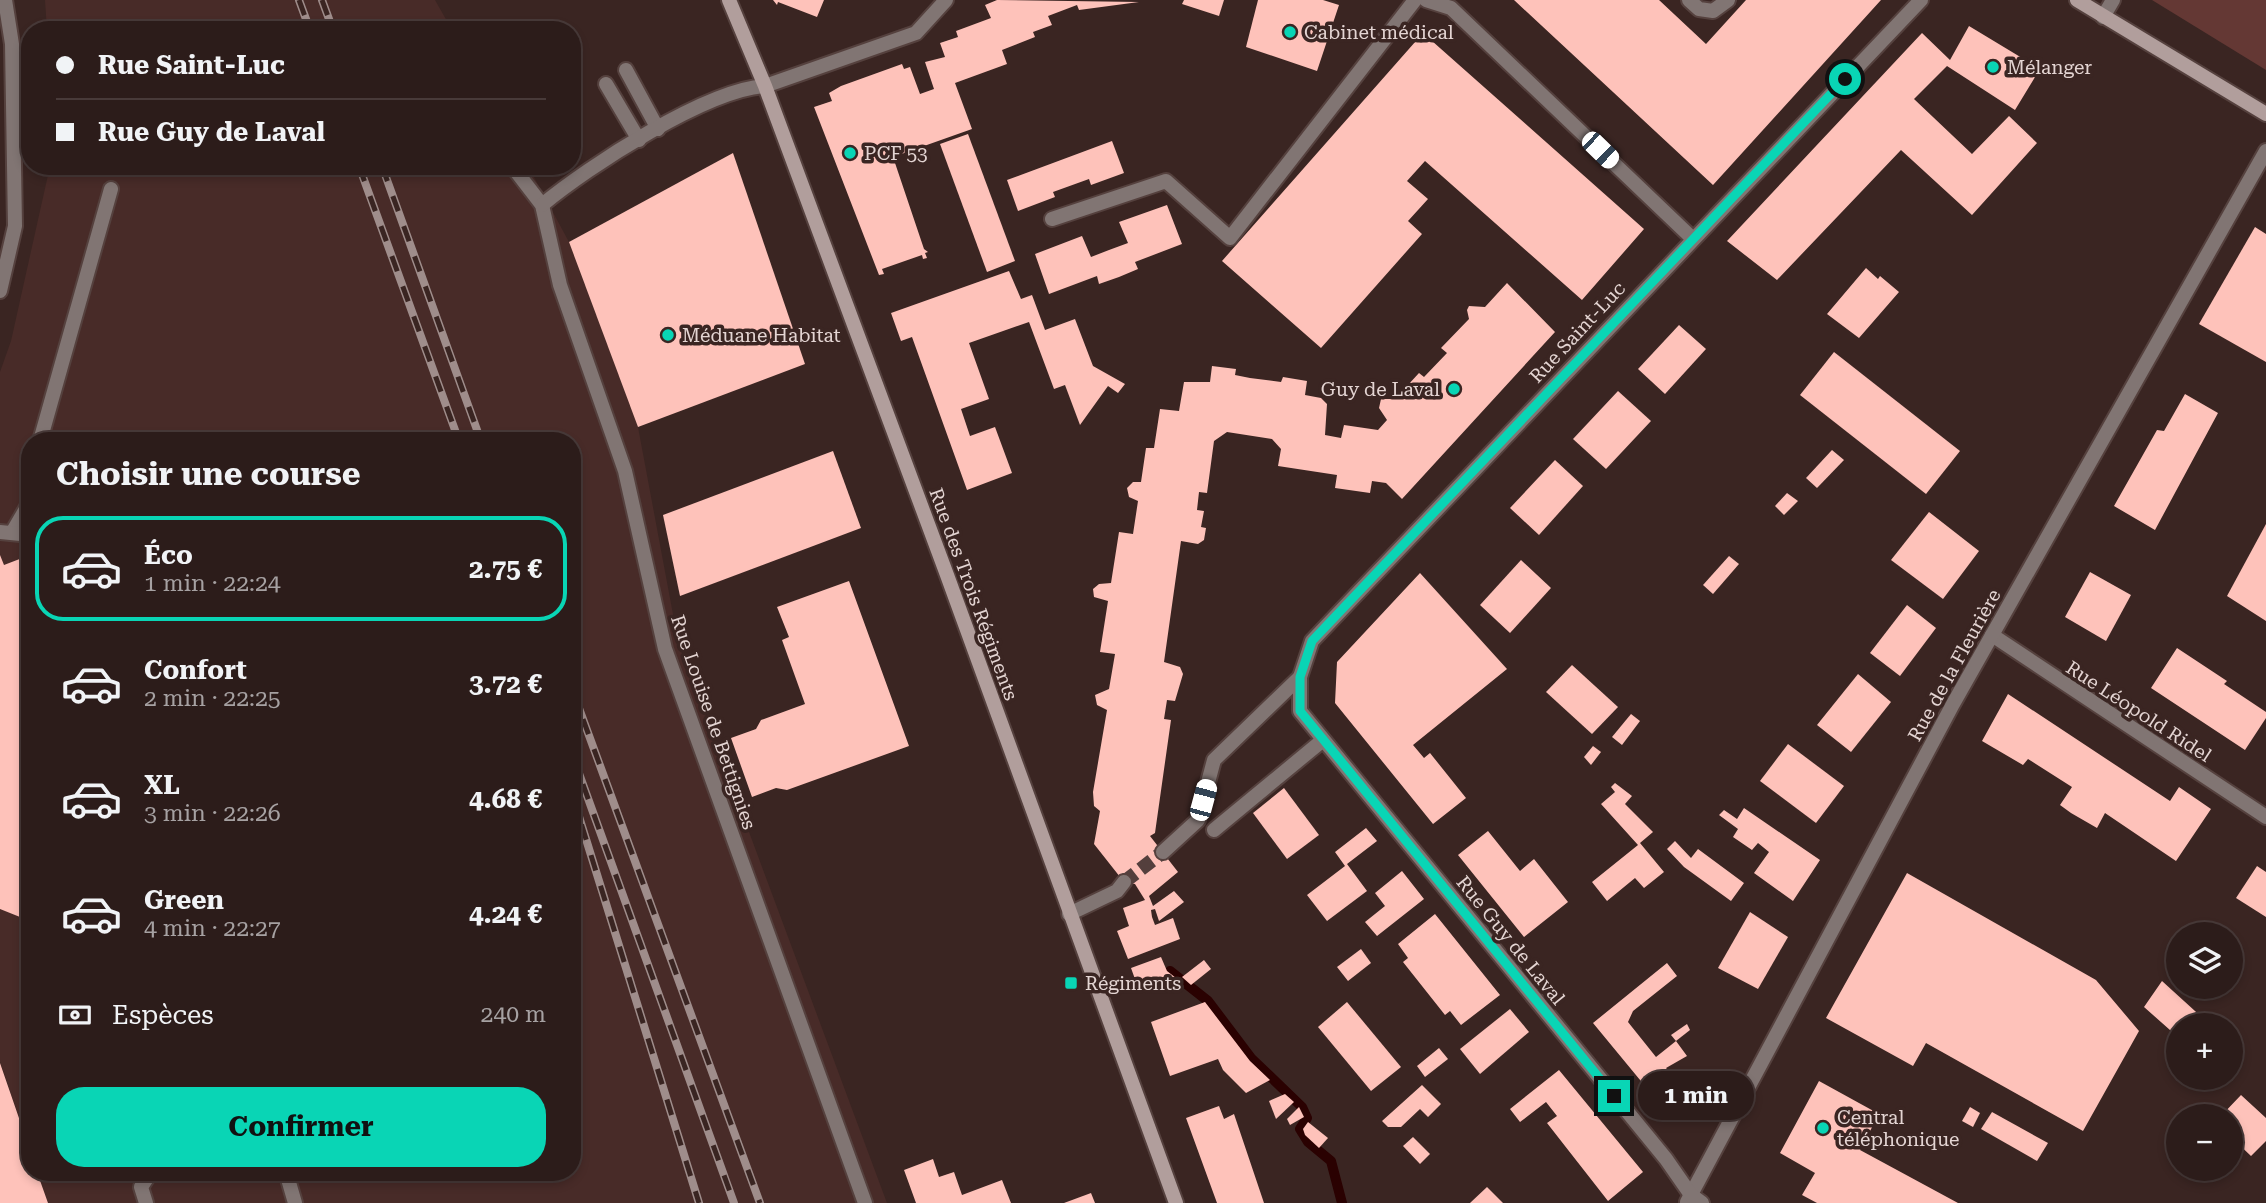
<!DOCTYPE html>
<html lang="fr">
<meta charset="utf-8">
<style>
body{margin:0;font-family:"Roboto Serif",serif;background:#342523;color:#f1f3f6;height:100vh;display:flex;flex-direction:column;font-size:26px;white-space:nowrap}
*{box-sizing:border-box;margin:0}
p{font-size:23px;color:#a6a1a2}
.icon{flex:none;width:38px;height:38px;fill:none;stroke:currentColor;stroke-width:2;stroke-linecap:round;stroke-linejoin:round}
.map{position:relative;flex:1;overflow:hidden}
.drawer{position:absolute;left:21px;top:432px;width:560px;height:749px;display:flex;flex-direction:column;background:#2c1c1a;border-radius:28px;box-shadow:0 4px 10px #0003,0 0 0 2px #483a39}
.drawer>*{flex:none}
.guide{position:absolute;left:21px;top:21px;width:560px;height:154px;border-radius:28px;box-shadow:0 4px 10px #0003,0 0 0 2px #483a39;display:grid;align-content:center;height:154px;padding:0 35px;background:#2c1c1a}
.buttons{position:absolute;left:2166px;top:922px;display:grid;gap:14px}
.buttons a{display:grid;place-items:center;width:77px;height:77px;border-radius:50%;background:#2c1c1a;box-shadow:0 4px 10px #0003,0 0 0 2px #483a39;font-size:35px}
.end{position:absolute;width:32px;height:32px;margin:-16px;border:9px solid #09d5b5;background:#111;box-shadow:0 0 0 4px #111}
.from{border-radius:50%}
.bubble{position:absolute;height:49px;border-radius:24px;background:#2c1c1a;box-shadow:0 4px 10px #0003,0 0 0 2px #483a39;font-size:23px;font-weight:700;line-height:49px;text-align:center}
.car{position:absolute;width:21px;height:42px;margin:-21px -10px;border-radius:9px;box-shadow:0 0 5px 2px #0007;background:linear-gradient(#fff 24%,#345 0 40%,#fff 0 76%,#345 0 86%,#fff 0)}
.guide b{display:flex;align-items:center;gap:24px;height:66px;font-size:26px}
.guide b+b{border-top:2px solid #483a39}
.guide i{width:18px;height:18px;background:#f1f3f6}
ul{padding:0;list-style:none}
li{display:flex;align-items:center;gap:21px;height:105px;margin:0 14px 10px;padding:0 21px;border:4px solid transparent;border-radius:28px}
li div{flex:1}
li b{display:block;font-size:26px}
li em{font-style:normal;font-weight:700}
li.active{border-color:#09d5b5}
li>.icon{width:63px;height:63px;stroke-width:1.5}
h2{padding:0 35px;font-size:32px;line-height:84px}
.pay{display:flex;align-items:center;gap:18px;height:77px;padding:0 35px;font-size:26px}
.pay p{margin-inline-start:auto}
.cta{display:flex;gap:14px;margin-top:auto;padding:14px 35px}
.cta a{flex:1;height:80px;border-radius:28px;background:#09d5b5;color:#111;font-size:28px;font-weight:700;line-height:80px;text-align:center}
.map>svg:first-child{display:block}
.built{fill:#482b28}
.green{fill:#643834}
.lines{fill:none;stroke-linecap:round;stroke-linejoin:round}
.stream{stroke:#2a0101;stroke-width:10}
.building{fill:#fec2ba}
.street-tunnel{stroke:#543f3d;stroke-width:14;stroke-dasharray:14 7;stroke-linecap:butt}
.lane-casing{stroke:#55413e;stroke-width:18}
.street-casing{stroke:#55413e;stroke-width:18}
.secondary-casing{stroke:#55413e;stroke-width:18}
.lane{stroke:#817573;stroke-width:14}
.street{stroke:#817573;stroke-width:14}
.secondary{stroke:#b19e9c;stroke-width:14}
.rail-casing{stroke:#9f8d8b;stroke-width:8}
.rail{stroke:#3a2522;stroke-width:5;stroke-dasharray:16;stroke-linecap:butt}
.route{stroke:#09d5b5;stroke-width:9}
.poi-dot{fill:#09d5b5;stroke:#3a2522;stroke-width:2.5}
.labels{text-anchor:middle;stroke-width:7;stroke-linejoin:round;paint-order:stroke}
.poi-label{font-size:19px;fill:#e4d5d3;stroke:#3a2522;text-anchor:start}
.street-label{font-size:19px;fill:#e4d5d3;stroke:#3a2522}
</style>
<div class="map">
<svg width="2266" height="1203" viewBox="0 0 2266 1203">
<rect width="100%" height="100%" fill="#3a2522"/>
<g class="built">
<path d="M45,0H435L452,30H47Z"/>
<path d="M50,166H528L569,242L638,427L678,641L887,1203H48L37,1173L572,1172V441H30V1150L0,1062V372L11,341Z"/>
</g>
<path class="green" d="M2152,0H2266V70Z"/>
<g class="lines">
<path class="stream" d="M1170,971L1208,1001L1251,1058L1302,1107L1307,1118L1300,1129L1308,1142L1331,1161L1342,1203"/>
</g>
<g class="building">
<path d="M773,0H824L817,17L778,2L777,5Z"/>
<path d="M997,0L1139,2L1079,10L1077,5L1048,16L1052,25L1033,32L1035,37L1002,50L1007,64L955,83L972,129L893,157L924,249L928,252L925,253L927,258L923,259L922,255L882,269L884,274L879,275L814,107L832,101L829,93L841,86L902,64L904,69L910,67L920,94L934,89L925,62L945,57L940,43L958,37L956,31L991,18L985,5Z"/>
<path d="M1184,0H1224L1219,16L1182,4Z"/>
<path d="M1258,0H1323L1339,5L1317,71L1246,47Z"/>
<path d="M1514,0H1659L1706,44L1746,0H1881L1713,185Z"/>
<path d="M1969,26L2040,69L2015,110L1947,66L1914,99L1972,154L2009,116L2037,143L1972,215L1901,150L1777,280L1727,241L1922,33L1950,60Z"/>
<path d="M1423,33L1644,229L1582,300L1425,161L1407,181L1428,199L1408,221L1422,234L1321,348L1222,261Z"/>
<path d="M968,134L1015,261L987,272L940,144Z"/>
<path d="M1112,141L1124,173L1091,185L1089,179L1053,192L1055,197L1018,211L1007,180Z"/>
<path d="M733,153L805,364L638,427L569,242Z"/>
<rect x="71" y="166" width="29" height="8"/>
<path d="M1167,205L1182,244L1135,262L1138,269L1119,277L1099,284L1097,276L1049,294L1035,254L1082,236L1091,257L1109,250L1128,243L1119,222Z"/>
<path d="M2255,227L2266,234V362L2199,324Z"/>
<path d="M1866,268L1878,279L1880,276L1899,292L1859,338L1827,314Z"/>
<path d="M1009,271L1021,299L1032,295L1045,330L1075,319L1093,366L1125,384L1118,393L1108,386L1080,425L1065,385L1054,389L1029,322L969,343L989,399L961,409L970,436L995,427L1012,473L967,490L912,337L901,341L891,313Z"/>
<path d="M1507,283L1555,332L1402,499L1386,483L1372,481L1370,493L1335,488L1337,475L1278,466L1281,449L1272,439L1227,432L1214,441L1207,493L1199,492L1197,510L1204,511L1201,527L1206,528L1204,540L1198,544L1181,541L1164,662L1180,667L1183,674L1175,701L1167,700L1164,719L1171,720L1155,833L1150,836L1178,872L1149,896L1153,906L1174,891L1184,902L1159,921L1155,909L1151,910L1152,917L1155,925L1173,918L1180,939L1128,959L1117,931L1129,926L1123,908L1145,900L1135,884L1124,882L1094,844L1100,811L1094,806L1093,792L1107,710L1097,705L1095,695L1109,689L1115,654L1100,652L1108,601L1094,597L1093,589L1099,584L1111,583L1119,532L1133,534L1138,501L1129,497L1127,488L1133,482H1141L1146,448H1154L1160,409L1179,411L1184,382H1210L1212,366L1236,369L1235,375L1250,378L1281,382L1283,377L1307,381L1305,395L1321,398L1327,404L1325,435L1341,438L1344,425L1378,430L1387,420L1379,408L1381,399H1395L1419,373L1424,377L1447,353L1441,348L1469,319L1467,310L1469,306L1485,307Z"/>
<path d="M1679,325L1706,349L1665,394L1638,369Z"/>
<path d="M1834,352L1960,451L1926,494L1800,395Z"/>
<path d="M1618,391L1651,421L1606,469L1573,439Z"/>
<path d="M2185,394L2218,413L2155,530L2114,506L2157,430L2164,431Z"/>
<path d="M1832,450L1844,460L1817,488L1806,478Z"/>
<path d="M833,451L861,528L680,596L663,515Z"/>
<path d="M1555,460L1583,486L1539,535L1510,508Z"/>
<path d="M1787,493L1798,501L1784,515L1775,506Z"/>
<path d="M1929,512L1979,551L1943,599L1891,560Z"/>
<path d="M2266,524V621L2227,596Z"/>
<path d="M0,555L4,565L30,555V921L0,909Z"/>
<path d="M1729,556L1739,564L1713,594L1703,585Z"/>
<path d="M1521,560L1551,588L1510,633L1480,605Z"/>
<path d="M2090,572L2131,595L2106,641L2065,617Z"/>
<path d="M1420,573L1507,669L1413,745L1424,758L1430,753L1466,798L1433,824L1335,703L1337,662Z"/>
<path d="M849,581L909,746L787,790L776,788L752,797L731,738L756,729L761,720L805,704L782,640L789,637L777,607Z"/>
<path d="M1907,605L1936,628L1900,676L1870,653Z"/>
<path d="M2177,648L2227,681L2224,684L2266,712V718L2245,750L2151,688Z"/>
<path d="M1572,665L1618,707L1592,734L1546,692Z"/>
<path d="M1858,674L1891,702L1851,752L1817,725Z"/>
<path d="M2008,694L2170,801L2179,787L2211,809L2176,861L2105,813L2097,828L2071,813L2060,805L2072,787L2028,759L2023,765L1982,741Z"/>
<path d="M1631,714L1640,721L1622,745L1612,737Z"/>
<path d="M1788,744L1844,786L1816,823L1760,781Z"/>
<path d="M1593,746L1601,752L1591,765L1584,757Z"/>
<path d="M1615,783L1632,796L1625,804L1653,832L1640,843L1664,872L1644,888L1635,878L1607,901L1592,882L1638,845L1601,804L1615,792L1611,787Z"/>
<path d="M1284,788L1319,835L1287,859L1253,813Z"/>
<path d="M1744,808L1820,860L1793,901L1754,873L1769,852L1758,843L1752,850L1733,837L1738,829L1719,815L1724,810L1737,819Z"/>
<path d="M1366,828L1377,841L1347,864L1367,891L1327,921L1307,895L1345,866L1335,852Z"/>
<path d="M1488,831L1520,871L1534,859L1568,902L1524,937L1458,855Z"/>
<path d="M1675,841L1691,858L1698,849L1744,883L1731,901L1684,867L1667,849Z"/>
<path d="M2257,866L2266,872V917L2236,898Z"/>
<path d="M1402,871L1424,899L1377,936L1365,922L1385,906L1375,893Z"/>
<path d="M1907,873L2096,980L2139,1031L2083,1131L1926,1043L1913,1066L1826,1018Z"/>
<path d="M1750,912L1788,937L1758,989L1718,968Z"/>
<path d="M1435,914L1500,995L1461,1025L1450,1011L1445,1015L1403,962L1408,958L1398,944Z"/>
<path d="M1361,949L1371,963L1348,981L1337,967Z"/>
<path d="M1161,957L1167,971L1176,978L1140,993L1131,968Z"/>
<path d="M1204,960L1211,969L1191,985L1182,977Z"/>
<path d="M1667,963L1677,976L1633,1011L1628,1022L1656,1057L1676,1041L1687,1056L1666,1068L1686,1093L1680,1097L1675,1090L1659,1103L1593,1023Z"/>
<path d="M2162,981L2195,1011L2211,1026H2179V1038L2144,1007Z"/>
<path d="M1205,1002L1250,1061L1270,1080L1246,1093L1223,1070L1218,1059L1170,1076L1151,1022Z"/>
<path d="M1347,1002L1401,1067L1371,1091L1318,1027Z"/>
<path d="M1510,1009L1529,1032L1480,1074L1460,1049Z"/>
<path d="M1687,1024L1690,1030L1676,1041L1671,1035Z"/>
<path d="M1439,1048L1448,1059L1425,1077L1417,1066Z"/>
<path d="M0,1063L30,1150V1172H37L48,1203H0Z"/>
<path d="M1705,1069L1712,1073L1701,1090L1695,1084Z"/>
<path d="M1559,1070L1643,1172L1608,1201L1547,1123L1557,1116L1546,1102L1520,1122L1510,1109Z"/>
<path d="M1819,1081L1879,1114L1860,1150L1958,1203H1817L1802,1195L1815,1173L1780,1153Z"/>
<path d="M1422,1085L1441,1104L1428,1117L1420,1109L1401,1127H1388L1382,1121Z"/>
<path d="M1285,1094L1294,1102L1276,1119L1269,1101Z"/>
<path d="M2241,1095L2266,1118V1141L2251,1156L2231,1137V1116H2221Z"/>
<path d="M1219,1106L1224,1119L1234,1114L1264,1203H1217L1186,1118Z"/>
<path d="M1299,1107L1304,1117L1290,1125L1287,1119Z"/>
<path d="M1970,1107L1980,1113L1973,1127L1962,1121Z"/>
<path d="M1992,1112L2048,1143L2037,1161L1981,1129Z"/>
<path d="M1308,1122L1328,1138L1319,1148L1305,1135L1303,1129Z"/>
<path d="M1413,1137L1430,1154L1420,1164L1403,1146Z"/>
<path d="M933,1159L939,1177L954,1172L962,1195L1002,1180L1011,1203H916L904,1170Z"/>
<path d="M1487,1187L1503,1203H1470Z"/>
<path d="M1091,1193L1095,1203H1064Z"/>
</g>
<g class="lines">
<path class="street-tunnel" d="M1124,882L1163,852"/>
<g class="lane-casing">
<g id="lane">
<path d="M1689,0L1699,9L1713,11L1728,0"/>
<path d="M2103,17L2113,0"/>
<path d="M626,70L658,129"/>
<path d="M606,84L639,140"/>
<path d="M512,166L542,205L560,285L625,471L665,649L865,1203"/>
<path d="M542,205C589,166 706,90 765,86"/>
<path d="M40,441L111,189"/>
<path d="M13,531L30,502"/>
<path d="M0,532L30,535"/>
<path d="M1214,830L1323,740"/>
<path d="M286,1172L295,1203"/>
<path d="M146,1203L141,1187L151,1172"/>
</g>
</g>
<g class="street-casing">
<g id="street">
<path d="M1426,0L1451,8L1692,238"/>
<path d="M765,86L916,33L946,0"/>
<path d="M1052,219L1166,181L1230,238L1415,0"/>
<path d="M0,291L15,226L12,44L5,0"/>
<path d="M1992,635L2266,817"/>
<path d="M1163,852L1198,820L1214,760L1300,677"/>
<path d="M1069,914L1117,891L1124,882"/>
<path d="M1687,1202L1953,704L2266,151"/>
<path d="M1702,1203L1691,1195L1666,1159L1300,711V677L1312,641L1921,0"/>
</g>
</g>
<g class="secondary-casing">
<g id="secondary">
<path d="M729,0L765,86L947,575L1176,1203"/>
<path d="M2077,0L2266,114"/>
</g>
</g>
<use href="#lane" class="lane"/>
<use href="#street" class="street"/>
<use href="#secondary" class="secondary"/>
<g class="rail-casing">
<g id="rail">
<path d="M299,0L310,30"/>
<path d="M322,0L333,30"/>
<path d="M359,166L459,441"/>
<path d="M382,166L481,441"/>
<path d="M572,689L760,1203"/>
<path d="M572,754L734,1203"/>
<path d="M572,794L699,1203"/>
</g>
</g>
<use href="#rail" class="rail"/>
</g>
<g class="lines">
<path class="route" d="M1614,1096L1300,711V677L1312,641L1845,79"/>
</g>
<g class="poi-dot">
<circle cx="1290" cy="32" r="7"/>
<circle cx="1993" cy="67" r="7"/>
<circle cx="850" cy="153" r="7"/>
<circle cx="668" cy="335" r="7"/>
<circle cx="1454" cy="389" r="7"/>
<rect x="1064" y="976" width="14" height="14" rx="3.5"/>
<circle cx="1823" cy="1128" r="7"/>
</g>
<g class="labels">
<g class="poi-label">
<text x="1304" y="39">Cabinet médical</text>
<text x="2007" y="74">Mélanger</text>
<text x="864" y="160">PCF 53</text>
<text x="682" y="342">Méduane Habitat</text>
<text x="1440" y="396" text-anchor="end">Guy de Laval</text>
<text x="1085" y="990">Régiments</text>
<text x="1837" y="1124">Central<tspan x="1837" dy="22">téléphonique</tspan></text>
</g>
<g class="street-label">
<text transform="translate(1577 332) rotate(-47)" y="7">Rue Saint-Luc</text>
<text transform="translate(974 594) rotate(70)" y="7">Rue des Trois Régiments</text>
<text transform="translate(1954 665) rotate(-61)" y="7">Rue de la Fleurière</text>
<text transform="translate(2139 711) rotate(33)" y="7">Rue Léopold Ridel</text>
<text transform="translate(714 722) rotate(71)" y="7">Rue Louise de Bettignies</text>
<text transform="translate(1511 940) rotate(51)" y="7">Rue Guy de Laval</text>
</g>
</g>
</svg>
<div class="buttons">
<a><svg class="icon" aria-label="layers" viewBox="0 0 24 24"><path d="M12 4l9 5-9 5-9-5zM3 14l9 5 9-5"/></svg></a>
<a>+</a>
<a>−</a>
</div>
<i class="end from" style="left:1845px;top:79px"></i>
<i class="end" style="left:1614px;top:1096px"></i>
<div class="bubble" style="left:1638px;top:1071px;width:116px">1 min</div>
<i class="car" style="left:1600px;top:150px;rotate:134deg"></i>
<i class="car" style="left:1203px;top:800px;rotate:15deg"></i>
<div class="guide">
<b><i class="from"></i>Rue Saint-Luc</b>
<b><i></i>Rue Guy de Laval</b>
</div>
<section class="drawer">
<h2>Choisir une course</h2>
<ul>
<li class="active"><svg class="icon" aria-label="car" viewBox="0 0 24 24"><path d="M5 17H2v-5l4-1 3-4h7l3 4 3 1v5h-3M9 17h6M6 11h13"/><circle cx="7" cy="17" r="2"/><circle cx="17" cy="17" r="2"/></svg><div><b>Éco</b><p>1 min · 22:24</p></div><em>2.75 €</em></li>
<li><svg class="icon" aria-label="car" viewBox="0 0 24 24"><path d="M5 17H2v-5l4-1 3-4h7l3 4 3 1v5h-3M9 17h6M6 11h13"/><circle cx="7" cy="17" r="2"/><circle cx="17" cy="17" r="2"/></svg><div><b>Confort</b><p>2 min · 22:25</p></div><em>3.72 €</em></li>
<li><svg class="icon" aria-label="car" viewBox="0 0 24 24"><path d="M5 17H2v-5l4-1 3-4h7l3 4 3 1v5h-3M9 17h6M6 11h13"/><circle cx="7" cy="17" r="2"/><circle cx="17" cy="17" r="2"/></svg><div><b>XL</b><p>3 min · 22:26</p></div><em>4.68 €</em></li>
<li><svg class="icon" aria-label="car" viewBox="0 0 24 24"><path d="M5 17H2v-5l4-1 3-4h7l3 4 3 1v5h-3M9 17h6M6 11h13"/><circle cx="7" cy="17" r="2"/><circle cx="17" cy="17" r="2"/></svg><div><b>Green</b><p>4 min · 22:27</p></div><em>4.24 €</em></li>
</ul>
<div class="pay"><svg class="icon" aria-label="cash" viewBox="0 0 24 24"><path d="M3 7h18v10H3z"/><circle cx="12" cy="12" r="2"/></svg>Espèces<p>240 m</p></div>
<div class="cta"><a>Confirmer</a></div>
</section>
</div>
